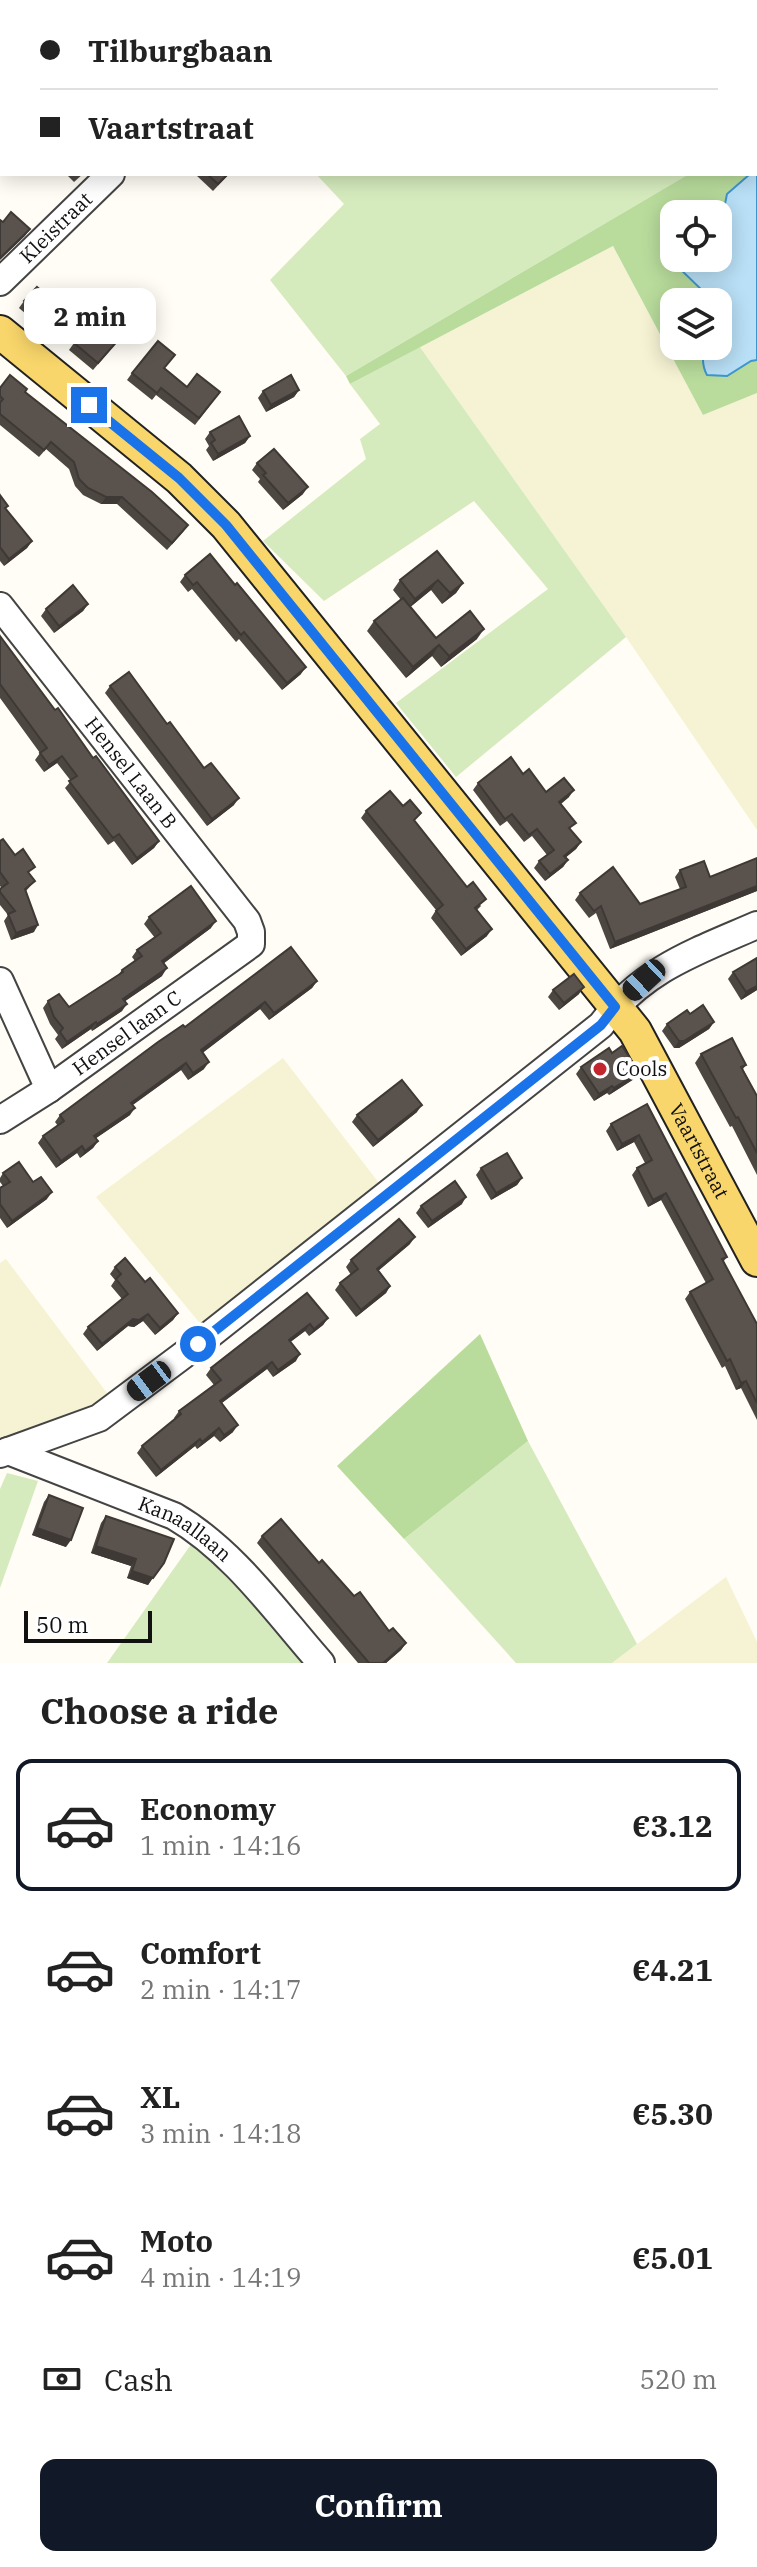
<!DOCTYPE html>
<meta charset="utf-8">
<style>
body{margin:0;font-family:"IBM Plex Serif",serif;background:#f2f2f2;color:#222;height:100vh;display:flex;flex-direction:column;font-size:30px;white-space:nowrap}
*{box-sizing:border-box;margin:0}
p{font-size:26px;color:#767676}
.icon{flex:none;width:44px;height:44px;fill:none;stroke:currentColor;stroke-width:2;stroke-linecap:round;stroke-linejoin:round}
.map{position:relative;height:1663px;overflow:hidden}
.details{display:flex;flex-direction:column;background:#fff;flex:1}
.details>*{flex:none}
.hud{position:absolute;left:0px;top:0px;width:758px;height:176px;box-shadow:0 4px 20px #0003;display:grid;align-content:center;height:176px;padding:0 40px;background:#fff}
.controls{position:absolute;left:660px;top:200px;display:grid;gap:16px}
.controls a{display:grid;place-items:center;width:72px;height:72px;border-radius:16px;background:#fff;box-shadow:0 4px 20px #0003;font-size:40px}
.scale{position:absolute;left:24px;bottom:20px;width:128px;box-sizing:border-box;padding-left:8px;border:4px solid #111;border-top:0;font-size:22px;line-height:28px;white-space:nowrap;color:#111;-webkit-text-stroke:6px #fff;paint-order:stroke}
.end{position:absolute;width:36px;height:36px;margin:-18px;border:10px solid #1a73e8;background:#fff;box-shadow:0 0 0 4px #fff}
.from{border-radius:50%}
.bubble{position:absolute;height:56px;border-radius:16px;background:#fff;box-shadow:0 4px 20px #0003;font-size:26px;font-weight:800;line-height:56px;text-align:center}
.car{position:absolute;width:24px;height:48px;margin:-24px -12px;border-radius:10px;box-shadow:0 0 6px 2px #0007;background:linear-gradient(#222 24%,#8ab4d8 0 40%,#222 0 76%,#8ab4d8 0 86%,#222 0)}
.hud b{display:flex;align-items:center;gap:28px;height:76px;font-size:30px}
.hud b+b{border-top:2px solid #e0e0e0}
.hud i{width:20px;height:20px;background:#222}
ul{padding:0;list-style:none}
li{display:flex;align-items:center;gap:24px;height:132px;margin:0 16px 12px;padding:0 24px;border:4px solid transparent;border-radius:16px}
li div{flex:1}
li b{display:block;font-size:30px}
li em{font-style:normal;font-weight:800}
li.selected{border-color:#111827}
li>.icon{width:72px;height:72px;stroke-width:1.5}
h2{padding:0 40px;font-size:36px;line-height:96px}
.pay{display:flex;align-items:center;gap:20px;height:88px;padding:0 40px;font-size:30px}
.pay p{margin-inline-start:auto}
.cta{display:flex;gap:16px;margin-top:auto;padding:16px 40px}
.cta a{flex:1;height:92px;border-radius:16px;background:#111827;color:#fff;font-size:32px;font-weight:800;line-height:92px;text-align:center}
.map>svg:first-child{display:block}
.farmland{fill:#f6f3d4}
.green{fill:#d5ebbd}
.forest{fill:#b9dc9c;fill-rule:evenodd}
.water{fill:#b9e0f7;stroke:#3f96cf;stroke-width:2}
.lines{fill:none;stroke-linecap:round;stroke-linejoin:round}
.minor-casing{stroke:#444;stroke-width:30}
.major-casing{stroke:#222;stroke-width:36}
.minor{stroke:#fff;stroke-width:26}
.major{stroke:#f9d66b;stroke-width:32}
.wall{fill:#4d4742}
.shaded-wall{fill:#3f3936}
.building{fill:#5a524d;stroke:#3f3936;stroke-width:2}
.route{stroke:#1a73e8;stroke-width:10}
.poi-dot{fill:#c4262e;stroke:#fff;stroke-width:3}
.labels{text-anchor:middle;stroke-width:8;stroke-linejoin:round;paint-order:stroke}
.street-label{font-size:20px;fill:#111;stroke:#fff}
.poi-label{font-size:20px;fill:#111;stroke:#fff;text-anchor:start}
</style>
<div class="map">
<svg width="757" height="1663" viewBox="0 0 757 1663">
<rect width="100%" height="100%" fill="#fffdf5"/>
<g class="farmland">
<path d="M613,246L703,415L757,393V830L626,637L420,347Z"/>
<path d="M283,1058L382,1187L203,1327L96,1197Z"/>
<path d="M6,1259L110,1397L82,1415L0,1447V1263Z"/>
<path d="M726,1577L757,1642V1663H612Z"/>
</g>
<g class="green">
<path d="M0,0H278L276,2H2V54L0,56Z"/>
<path d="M316,174H689L346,376L270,280L344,204Z"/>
<path d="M420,347L626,637L456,777L396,703L548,589L474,501L324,601L263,541L366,459L360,439L380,424L350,384Z"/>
<path d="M528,1441L637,1644L612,1663H516L404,1539Z"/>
<path d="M7,1473L38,1481L0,1588V1489Z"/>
<path d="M192,1543L221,1559L307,1663H107Z"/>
</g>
<g class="forest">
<path d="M757,134V393L703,415L613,246L350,384L346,376L689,174H756ZM674,214H718V258H674ZM674,302H718V346H674Z"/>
<path d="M480,1334L528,1441L404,1539L337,1466Z"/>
</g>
<path class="water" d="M750,174L757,175V360L751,361L727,376L707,375C702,366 702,356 705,346H718V302H710L707,295L676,265L677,258H718V218L723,214L727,194Z"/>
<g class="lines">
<g class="minor-casing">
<g id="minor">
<path d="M287,2L289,0"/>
<path id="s1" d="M0,282L111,174"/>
<path id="s2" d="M0,606L247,921L251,932V944L49,1089L0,1120"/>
<path d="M0,981L49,1089"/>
<path id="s3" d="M8,1451L174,1516C234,1551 276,1612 321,1663"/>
<path d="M0,1454L99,1418L198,1344L601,1025C643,969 695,952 757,925"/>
</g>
</g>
<g class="major-casing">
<g id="major">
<path id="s4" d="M0,332L179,478L226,525L635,1031L757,1260"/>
</g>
</g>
<use href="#minor" class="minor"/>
<use href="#major" class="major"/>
</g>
<g class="wall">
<path d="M66,174H83L74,182Z"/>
<path d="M196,174H229L213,191L196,175Z"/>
<path d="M24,301L46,305L33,320L19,308Z"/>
<path d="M128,329L93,370L69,350L74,343Z"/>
<path d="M164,369L187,387L220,392L195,425L156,395L152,400L127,380L132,373Z"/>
<path d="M0,388L25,392L188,525L183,532L167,550L117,504H101L83,495L75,486L69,469L46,449L39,457L0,425Z"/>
<path d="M299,390L294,397L266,412L258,398L263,391Z"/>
<path d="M210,432L250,436L245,443L213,461L206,450L209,446L205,439Z"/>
<path d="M257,463L303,494L283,510L258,482L260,479L252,470Z"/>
<path d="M0,495L6,509L32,541L27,548L4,566L0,561Z"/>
<path d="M437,551L463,583L456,593L442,604L431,590L410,607L436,638L477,639L441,667L432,656L406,678L367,631L374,621L401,600L393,590L400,580Z"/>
<path d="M210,554L301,674L282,690L239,639L236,642L192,589L188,592L180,582L185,575Z"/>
<path d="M88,604L83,611L54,633L41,616L46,609Z"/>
<path d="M0,636L55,710L159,841L154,848L132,865L114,841L108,845L65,788L71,781L57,763L44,772L35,760L40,753L0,698Z"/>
<path d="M110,686L167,724L234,805L207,826L105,693Z"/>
<path d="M478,783L546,792L569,797L561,804L571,830L581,842L576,849L566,857L568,860L563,867L545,881L534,868L539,861L547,855L532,836L524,842L507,821L500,826L473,790Z"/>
<path d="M366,811L415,821L481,906L477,910L487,936L461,956L431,918L436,910L361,818Z"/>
<path d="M0,841L35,881L26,891L34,932L11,940L4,921L8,915L0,905V889L2,888L0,886Z"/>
<path d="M757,858V891L610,949L596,913L589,918L575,900L580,893L640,904L680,889L675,877L680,870L710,877Z"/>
<path d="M149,917L211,928L163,964L162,976L125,1001L122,1011L92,1031L91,1029L62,1049L55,1039L58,1035L50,1024L43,1008L48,1001L69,1007L118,975L122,970L135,961L132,957L137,950L155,938L144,924Z"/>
<path d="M733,972L757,990L741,1000L728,979Z"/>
<path d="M317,981L312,988L269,1020L260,1009L202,1053L204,1069L188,1080L181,1070L132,1105L130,1115L96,1138L98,1141L93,1148L80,1158L77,1153L56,1168L38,1143L43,1136L58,1126L55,1122L60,1115L185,1027Z"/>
<path d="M553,990L579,994L559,1010L548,997Z"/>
<path d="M714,1022L709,1029L679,1048H674L662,1031L667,1024Z"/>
<path d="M701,1054L746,1065L743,1069L757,1096V1175L732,1126L730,1127L695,1063Z"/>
<path d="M581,1067L634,1079L609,1095L607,1093L594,1101L576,1074Z"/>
<path d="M647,1104L727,1257L723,1262L757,1324V1420L741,1388L736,1390L725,1366L722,1368L685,1299L690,1292L706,1283L661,1200L648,1207L632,1175L637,1168L645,1163L634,1142L617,1151L606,1131L611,1124Z"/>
<path d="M417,1112L373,1147L352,1122L357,1115Z"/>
<path d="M481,1168L522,1178L517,1185L491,1200L476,1175Z"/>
<path d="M3,1173L33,1182L47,1199L7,1228L0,1218V1188L3,1186L0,1182V1178Z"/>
<path d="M462,1204L428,1228L416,1213L421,1206Z"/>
<path d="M410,1244L378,1271L390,1286L386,1293L356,1317L335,1290L340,1283L351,1275L346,1267L351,1260Z"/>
<path d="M115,1267L145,1282L178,1313L173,1320L155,1335L143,1321L134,1327L128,1326L97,1351L83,1334L88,1327L122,1299L111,1286L115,1280L110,1274Z"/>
<path d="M307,1293L328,1318L323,1325L309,1336L305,1331L290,1342L296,1361L273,1377L267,1369L222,1403L233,1432L220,1442L214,1436L197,1449L195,1446L156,1477L137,1453L142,1446L175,1419L174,1418L179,1411L214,1385L206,1375L211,1368Z"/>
<path d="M49,1495L66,1547L32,1535L44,1502Z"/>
<path d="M106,1516L174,1539L148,1585L127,1578L131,1566L91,1553L101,1523Z"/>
<path d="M262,1536L319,1563L389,1631L406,1643L401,1650L386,1663H358L257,1543Z"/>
</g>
<g class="shaded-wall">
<path d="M30,229L25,236L0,260V258Z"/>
<path d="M299,390L294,397L266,412L271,405Z"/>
<path d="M250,436L245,443L213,461L218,454Z"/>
<path d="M308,487L303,494L283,510L288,503Z"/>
<path d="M106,497H122L117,504H101Z"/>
<path d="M32,541L27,548L4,566L9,559Z"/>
<path d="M438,580L431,590L408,609L415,599Z"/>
<path d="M463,583L456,593L442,604L450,593Z"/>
<path d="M88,604L83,611L54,633L59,626Z"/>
<path d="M484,629L477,639L441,667L449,656Z"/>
<path d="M439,645L432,656L406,678L413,667Z"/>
<path d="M306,667L301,674L282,690L287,683Z"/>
<path d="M62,756L57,763L44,772L49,765Z"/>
<path d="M574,790L569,797L554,809L559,802Z"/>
<path d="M239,798L234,805L207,826L212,819Z"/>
<path d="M159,841L154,848L132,865L137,858Z"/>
<path d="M581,842L576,849L559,863L564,856Z"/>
<path d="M568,860L563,867L545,881L550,874Z"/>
<path d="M757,886V891L610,949L615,942Z"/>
<path d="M216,921L211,928L157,968L162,961Z"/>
<path d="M38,925L34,932L11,940L16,933Z"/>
<path d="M492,929L487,936L461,956L466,949Z"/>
<path d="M167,968L162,976L118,1006L123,999Z"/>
<path d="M317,981L312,988L269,1020L274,1013Z"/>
<path d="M757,986V990L741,1000L746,992Z"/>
<path d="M584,987L579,994L559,1010L564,1003Z"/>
<path d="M265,1002L260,1009L196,1058L201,1050Z"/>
<path d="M127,1004L122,1011L92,1031L97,1024Z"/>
<path d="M96,1022L91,1029L62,1049L67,1042Z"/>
<path d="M714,1022L709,1029L679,1048H674L679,1041Z"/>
<path d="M209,1062L204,1069L188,1080L193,1073Z"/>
<path d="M186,1063L181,1070L126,1110L131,1103Z"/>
<path d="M639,1072L634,1079L609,1095L614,1088Z"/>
<path d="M612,1086L607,1093L594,1101L599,1094Z"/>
<path d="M422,1105L417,1112L373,1147L378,1140Z"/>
<path d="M135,1108L130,1115L89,1143L94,1136Z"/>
<path d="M639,1135L634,1142L617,1151L622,1144Z"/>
<path d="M98,1141L93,1148L80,1158L85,1151Z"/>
<path d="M82,1146L77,1153L56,1168L61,1161Z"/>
<path d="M522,1178L517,1185L491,1200L496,1193Z"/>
<path d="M52,1192L47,1199L7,1228L12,1221Z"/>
<path d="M666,1193L661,1200L648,1207L653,1200Z"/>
<path d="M466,1197L462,1204L428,1228L432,1221Z"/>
<path d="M415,1237L410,1244L372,1276L377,1269Z"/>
<path d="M390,1286L386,1293L356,1317L361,1310Z"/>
<path d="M178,1313L173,1320L155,1335L160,1328Z"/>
<path d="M148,1314L143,1321L134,1327L128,1326L97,1351L102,1344L133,1319Z"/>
<path d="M328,1318L323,1325L309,1336L314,1329Z"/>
<path d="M310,1324L305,1331L284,1347L289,1340Z"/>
<path d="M300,1354L296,1361L273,1377L278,1370Z"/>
<path d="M272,1362L267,1369L215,1408L220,1401Z"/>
<path d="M746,1381L741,1388L736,1390L741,1383Z"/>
<path d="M238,1425L233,1432L220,1442L224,1435Z"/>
<path d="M219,1428L214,1436L197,1449L202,1442Z"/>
<path d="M200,1439L195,1446L156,1477L161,1470Z"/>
<path d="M37,1528L71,1540L66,1547L32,1535Z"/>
<path d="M96,1546L136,1559L131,1566L91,1553Z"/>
<path d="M132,1571L153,1578L148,1585L127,1578Z"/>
<path d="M406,1643L401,1650L386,1663H383Z"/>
</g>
<g class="building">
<path d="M207,174H228L218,184Z"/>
<path d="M11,212L30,229L0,258V220L3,222Z"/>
<path d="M37,287L50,298L38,313L24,301Z"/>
<path d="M103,309L128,329L98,363L74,343Z"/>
<path d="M158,341L175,355L164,368L187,387L197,374L220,392L199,418L161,388L157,393L132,373Z"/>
<path d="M10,375L27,389L25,392L152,492L188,525L172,543L122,497H106L88,488L79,479L74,462L51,442L44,450L0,414V403L3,399L0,396V388Z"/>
<path d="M291,375L299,390L271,405L263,391Z"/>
<path d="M239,416L250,436L218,454L211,443L215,440L210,432Z"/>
<path d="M274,449L308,487L288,503L263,475L266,473L257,463Z"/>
<path d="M0,495L8,506L5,508L32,541L9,559L0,547Z"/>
<path d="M437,551L463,583L450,593L438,580L415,599L400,580Z"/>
<path d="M210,554L235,585L237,583L306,667L287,683L244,632L241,635L197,582L193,585L185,575Z"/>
<path d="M73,585L88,604L59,626L46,609Z"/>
<path d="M403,598L436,638L470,611L484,629L449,656L439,645L413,667L374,621Z"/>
<path d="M0,636L55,710L58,708L93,758L96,756L159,841L137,858L119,834L113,838L69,781L77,776L62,756L49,765L40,753L47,748L0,684Z"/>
<path d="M129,672L167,724L170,722L204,768L211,763L239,798L212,819L110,686Z"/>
<path d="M511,757L523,774L529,769L546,792L564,778L574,790L559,802L576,823L569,828L581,842L564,856L568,860L550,874L539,861L554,850L537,829L529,835L512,814L505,819L478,783Z"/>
<path d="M390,791L403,806L410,800L421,813L414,820L467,887L473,882L486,899L475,908L492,929L466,949L436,911L443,905L366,811Z"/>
<path d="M3,839L15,855L23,849L35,867L28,872L35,881L25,889L38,925L16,933L8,914L15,911L0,892V889L8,883L0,872V841Z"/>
<path d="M757,858V886L615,942L601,906L594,911L580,893L613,867L640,904L686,887L680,870L704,861L710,877Z"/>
<path d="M191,886L216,921L162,961L167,968L123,999L127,1004L97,1024L96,1022L67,1042L60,1032L63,1028L54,1017L48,1001L59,994L69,1007L123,972L122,970L142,956L137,950L161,933L149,917Z"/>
<path d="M291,947L317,981L274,1013L265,1002L201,1050L209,1062L193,1073L186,1063L131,1103L135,1108L94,1136L98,1141L85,1151L82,1146L61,1161L43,1136L64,1121L60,1115L158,1042L183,1025L185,1027Z"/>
<path d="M757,958V986L746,992L733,972Z"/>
<path d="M574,974L584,987L564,1003L553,990Z"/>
<path d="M703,1005L714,1022L684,1041H679L667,1024L687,1010L690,1014Z"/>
<path d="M732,1038L746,1065L741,1067L757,1096V1153L738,1117L736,1118L701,1054Z"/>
<path d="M622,1046L639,1072L614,1088L612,1086L599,1094L581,1067L609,1048L612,1053Z"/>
<path d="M402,1080L422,1105L378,1140L357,1115Z"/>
<path d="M647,1104L727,1257L722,1259L757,1324V1403L746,1381L741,1383L730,1359L727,1361L690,1292L713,1279L666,1193L653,1200L637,1168L652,1160L639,1135L622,1144L611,1124Z"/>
<path d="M507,1153L522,1178L496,1193L481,1168Z"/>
<path d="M19,1162L33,1182L41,1177L52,1192L12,1221L0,1204V1188L10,1182L3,1173Z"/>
<path d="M455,1181L466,1197L432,1221L421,1206Z"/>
<path d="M399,1219L415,1237L377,1269L390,1286L361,1310L340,1283L358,1269L351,1260Z"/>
<path d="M125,1258L145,1282L150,1278L178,1313L160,1328L148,1314L139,1320L133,1319L102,1344L88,1327L128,1294L116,1279L121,1274L115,1267Z"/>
<path d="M307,1293L328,1318L314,1329L310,1324L289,1340L300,1354L278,1370L272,1362L220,1401L238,1425L224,1435L219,1428L202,1442L200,1439L161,1470L142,1446L181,1414L179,1411L221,1380L211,1368Z"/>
<path d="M49,1495L83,1508L71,1540L37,1528Z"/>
<path d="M106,1516L174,1539L164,1563L153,1578L132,1571L136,1559L96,1546Z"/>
<path d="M281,1519L319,1563L322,1560L354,1596L360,1592L389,1631L393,1628L406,1643L383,1663H369L262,1536Z"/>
</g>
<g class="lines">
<path class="route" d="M89,405L179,478L226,525L615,1007L601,1025L198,1344"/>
</g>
<circle class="poi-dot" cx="600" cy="1069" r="8"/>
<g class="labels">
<g class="street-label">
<text dy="7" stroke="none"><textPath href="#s1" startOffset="78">Kleistraat</textPath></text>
<text dy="7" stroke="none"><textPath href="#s2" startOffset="212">Hensel Laan B</textPath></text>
<text transform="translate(127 1033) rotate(-36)" y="7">Hensel laan C</text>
<text dy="7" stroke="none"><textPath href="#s4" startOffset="1084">Vaartstraat</textPath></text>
<text dy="7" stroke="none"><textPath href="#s3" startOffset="194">Kanaallaan</textPath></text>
</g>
<g class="poi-label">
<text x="616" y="1076">Cools</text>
</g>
</g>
</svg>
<div class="controls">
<a><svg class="icon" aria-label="locate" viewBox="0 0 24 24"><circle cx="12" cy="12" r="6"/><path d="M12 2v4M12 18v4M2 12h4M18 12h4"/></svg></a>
<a><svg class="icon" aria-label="layers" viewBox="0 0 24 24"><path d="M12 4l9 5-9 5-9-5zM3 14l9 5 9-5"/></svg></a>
</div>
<div class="scale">50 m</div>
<i class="end from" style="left:198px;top:1344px"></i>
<i class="end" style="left:89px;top:405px"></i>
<div class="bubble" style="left:24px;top:288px;width:132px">2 min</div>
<i class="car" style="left:644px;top:980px;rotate:227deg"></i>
<i class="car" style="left:149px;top:1381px;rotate:233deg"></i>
<div class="hud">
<b><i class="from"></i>Tilburgbaan</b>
<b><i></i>Vaartstraat</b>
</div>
</div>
<section class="details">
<h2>Choose a ride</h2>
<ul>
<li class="selected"><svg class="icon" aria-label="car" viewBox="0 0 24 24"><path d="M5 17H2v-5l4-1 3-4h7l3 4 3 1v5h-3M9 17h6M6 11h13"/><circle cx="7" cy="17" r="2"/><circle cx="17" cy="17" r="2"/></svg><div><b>Economy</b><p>1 min · 14:16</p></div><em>€3.12</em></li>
<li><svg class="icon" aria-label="car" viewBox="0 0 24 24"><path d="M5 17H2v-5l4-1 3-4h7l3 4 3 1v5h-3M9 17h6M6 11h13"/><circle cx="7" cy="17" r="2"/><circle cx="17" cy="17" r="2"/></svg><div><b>Comfort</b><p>2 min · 14:17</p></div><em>€4.21</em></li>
<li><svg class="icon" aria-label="car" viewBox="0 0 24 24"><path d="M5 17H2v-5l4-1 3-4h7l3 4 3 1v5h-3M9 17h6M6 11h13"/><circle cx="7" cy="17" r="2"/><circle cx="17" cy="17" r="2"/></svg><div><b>XL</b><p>3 min · 14:18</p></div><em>€5.30</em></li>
<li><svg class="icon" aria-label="car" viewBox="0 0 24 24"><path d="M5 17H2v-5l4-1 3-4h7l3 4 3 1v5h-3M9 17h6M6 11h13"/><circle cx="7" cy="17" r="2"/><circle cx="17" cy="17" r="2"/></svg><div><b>Moto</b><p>4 min · 14:19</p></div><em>€5.01</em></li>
</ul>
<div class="pay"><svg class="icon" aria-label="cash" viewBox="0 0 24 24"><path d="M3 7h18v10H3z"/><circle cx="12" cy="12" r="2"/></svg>Cash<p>520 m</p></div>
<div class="cta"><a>Confirm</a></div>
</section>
